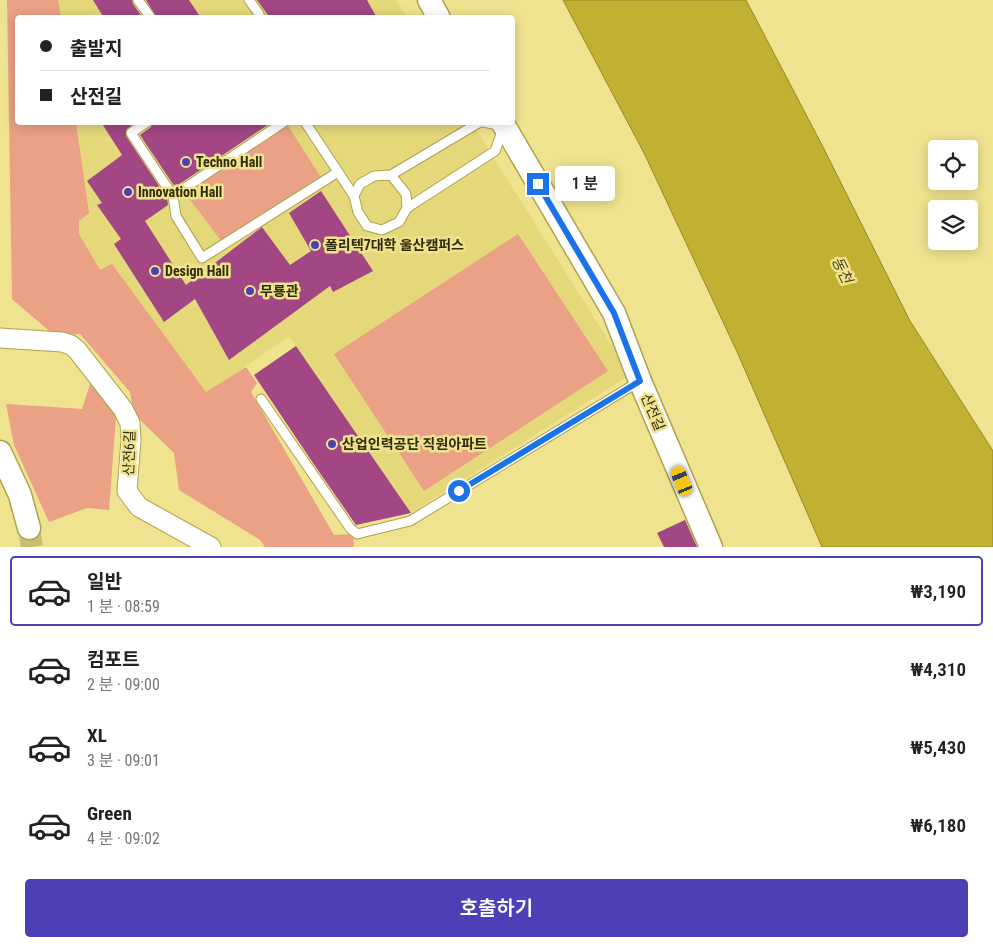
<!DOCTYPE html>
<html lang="ko">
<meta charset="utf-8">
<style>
body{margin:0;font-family:"Roboto Condensed","Noto Sans KR",sans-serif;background:#f6f6f6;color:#222;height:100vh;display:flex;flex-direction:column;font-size:19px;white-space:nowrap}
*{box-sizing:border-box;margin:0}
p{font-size:16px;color:#767676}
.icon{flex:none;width:28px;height:28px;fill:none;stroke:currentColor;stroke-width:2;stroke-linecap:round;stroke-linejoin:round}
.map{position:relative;height:547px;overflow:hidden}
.panel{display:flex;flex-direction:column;background:#fff;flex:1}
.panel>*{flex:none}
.hud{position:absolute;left:15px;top:15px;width:500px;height:110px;border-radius:5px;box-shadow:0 2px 12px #0003;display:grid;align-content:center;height:110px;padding:0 25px;background:#fff}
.fabs{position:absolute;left:928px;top:140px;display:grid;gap:10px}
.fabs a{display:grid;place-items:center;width:50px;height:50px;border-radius:5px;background:#fff;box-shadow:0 2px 12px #0003;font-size:25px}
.end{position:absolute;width:22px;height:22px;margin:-11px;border:6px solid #1a73e8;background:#fff;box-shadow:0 0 0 2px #fff}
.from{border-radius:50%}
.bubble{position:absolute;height:35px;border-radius:5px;background:#fff;box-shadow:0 2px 12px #0003;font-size:16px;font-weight:600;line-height:35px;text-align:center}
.car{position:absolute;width:15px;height:30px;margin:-15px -8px;border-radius:6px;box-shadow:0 0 4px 1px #0007;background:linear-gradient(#f5c518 24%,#345 0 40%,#f5c518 0 76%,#345 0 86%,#f5c518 0)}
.hud b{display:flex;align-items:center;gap:18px;height:48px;font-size:19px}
.hud b+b{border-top:1px solid #e0e0e0}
.hud i{width:12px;height:12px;background:#222}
ul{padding:9px 0 0;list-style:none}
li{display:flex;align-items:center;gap:15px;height:70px;margin:0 10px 8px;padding:0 15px;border:2px solid transparent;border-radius:5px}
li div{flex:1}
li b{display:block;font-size:19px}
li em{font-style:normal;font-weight:600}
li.active{border-color:#4d40b7}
li>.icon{width:45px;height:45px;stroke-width:1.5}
.button{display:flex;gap:10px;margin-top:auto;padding:10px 25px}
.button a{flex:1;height:58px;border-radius:5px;background:#4d40b7;color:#fff;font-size:20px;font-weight:600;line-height:58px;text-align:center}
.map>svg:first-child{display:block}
.built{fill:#e4d87a}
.green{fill:#eaa185}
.water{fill:#c1b032;stroke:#968825}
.building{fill:#a24784}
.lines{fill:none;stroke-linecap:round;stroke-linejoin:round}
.tertiary-tunnel{stroke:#c9be74;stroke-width:22;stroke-dasharray:22 11;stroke-linecap:butt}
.service-casing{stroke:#ada24e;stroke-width:11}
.minor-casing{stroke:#ada24e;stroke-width:21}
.tertiary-casing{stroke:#ada24e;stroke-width:25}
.service{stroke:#fff;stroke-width:9}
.minor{stroke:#fff;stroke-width:19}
.tertiary{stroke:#fff;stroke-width:22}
.route{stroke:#1a73e8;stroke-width:6}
.poi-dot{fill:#4d40b7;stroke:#efe38f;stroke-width:2}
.labels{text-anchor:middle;stroke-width:5;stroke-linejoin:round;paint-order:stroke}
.poi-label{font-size:14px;font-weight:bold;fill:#312c08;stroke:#efe38f;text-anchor:start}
.street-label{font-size:14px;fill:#312c08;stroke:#efe38f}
.water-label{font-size:15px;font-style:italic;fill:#4b4513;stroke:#efe38f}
</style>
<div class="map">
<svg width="993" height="547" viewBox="0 0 993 547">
<rect width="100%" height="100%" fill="#efe38f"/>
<path class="built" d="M8,0H396L407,17L18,18V122L472,123L630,375L411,513L289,336L206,394L100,271L13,200Z"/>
<g class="green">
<path d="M7,0H58L61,17L18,18V122L76,123L89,213L79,221V234L100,270L112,264L206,392L246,367L257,383L251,392L334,535L353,534L354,547H265L260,540L179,490L174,453L134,414L130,392L80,334L55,336L12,299Z"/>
<path d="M287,124L322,179L222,242L185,193Z"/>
<path d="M518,234L608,371L424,491L334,354Z"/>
<path d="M93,375L117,404L109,510L87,508L49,522L14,445L6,404L82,409Z"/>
</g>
<path class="water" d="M563,0H746L823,147L910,321L993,451V547H822L738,354L644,153Z"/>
<g class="building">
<path d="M93,0H132L133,4L143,18H104Z"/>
<path d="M146,0H189L201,18H157Z"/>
<path d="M257,0H367L377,18H270Z"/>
<path d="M101,122H135L126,130V136L167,198L168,205L145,221L186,285L262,227L290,265L311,251L289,213L321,191L373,271L333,292L330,286L229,360L195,299L164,322L114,244L121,239L97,205L102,203L87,181L122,155Z"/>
<path d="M153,122H272L175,187L140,135L151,127Z"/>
<path d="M296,346L411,513L356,525L313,463L254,375Z"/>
<path d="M685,520L697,547H664L657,533Z"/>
</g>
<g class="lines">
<path class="tertiary-tunnel" d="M29,528L32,547"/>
<g class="service-casing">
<g id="service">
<path d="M138,0L151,18"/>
<path d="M249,0L259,14L260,18"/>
<path d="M147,122L131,133L173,196L284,122"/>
<path d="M305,122L354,196"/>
<path d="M391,175L406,194L407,208L399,222L382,230L367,226L358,212L354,196L360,184L374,176L391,175L480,122"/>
<path d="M173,196L176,216L202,258L338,172"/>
<path d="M407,208L495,151L504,126L483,122"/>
<path d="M261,399L350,528L357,534L410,521L640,381"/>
</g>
</g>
<g class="minor-casing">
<path id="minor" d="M0,338L62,342L71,345L77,350L123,409L130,423L131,440L127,491L139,507L211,547"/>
</g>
<g class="tertiary-casing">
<g id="tertiary">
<path d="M429,0L439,18"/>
<path d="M502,122L614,313L640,381L711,547"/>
<path d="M0,452L20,495L29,528"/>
</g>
</g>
<use href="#service" class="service"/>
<use href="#minor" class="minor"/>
<use href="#tertiary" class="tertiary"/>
</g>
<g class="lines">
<path class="route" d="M459,491L640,381L614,313L538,184"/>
</g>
<g class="poi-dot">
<circle cx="186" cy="162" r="5"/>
<circle cx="128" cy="192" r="5"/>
<circle cx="315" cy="245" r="5"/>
<circle cx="155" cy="271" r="5"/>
<circle cx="250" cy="291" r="5"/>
<circle cx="332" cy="444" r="5"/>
</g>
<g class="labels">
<g class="poi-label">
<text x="196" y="167">Techno Hall</text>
<text x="138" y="197">Innovation Hall</text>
<text x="325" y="250">폴리텍7대학 울산캠퍼스</text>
<text x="165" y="276">Design Hall</text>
<text x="260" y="296">무룡관</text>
<text x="342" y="449">산업인력공단 직원아파트</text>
</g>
<g class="street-label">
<text transform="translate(653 412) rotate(67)" y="5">산전길</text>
<text transform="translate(129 453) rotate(-88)" y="5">산전6길</text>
</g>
<g class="water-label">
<text transform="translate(842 270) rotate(64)" y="5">동천</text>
</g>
</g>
</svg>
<div class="fabs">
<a><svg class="icon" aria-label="locate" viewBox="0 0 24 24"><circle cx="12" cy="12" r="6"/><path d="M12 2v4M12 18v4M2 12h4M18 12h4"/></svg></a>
<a><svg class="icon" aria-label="layers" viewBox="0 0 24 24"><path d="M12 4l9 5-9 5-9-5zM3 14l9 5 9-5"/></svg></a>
</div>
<i class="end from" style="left:459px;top:491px"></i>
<i class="end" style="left:538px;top:184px"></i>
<div class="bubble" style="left:555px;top:166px;width:60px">1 분</div>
<i class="car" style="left:682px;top:481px;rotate:337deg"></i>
<div class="hud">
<b><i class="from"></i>출발지</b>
<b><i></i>산전길</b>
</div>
</div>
<section class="panel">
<ul>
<li class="active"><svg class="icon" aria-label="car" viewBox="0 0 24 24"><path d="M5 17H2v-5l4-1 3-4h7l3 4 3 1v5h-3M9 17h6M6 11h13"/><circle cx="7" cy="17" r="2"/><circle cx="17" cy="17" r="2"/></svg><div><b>일반</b><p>1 분 · 08:59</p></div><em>₩3,190</em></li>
<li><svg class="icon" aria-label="car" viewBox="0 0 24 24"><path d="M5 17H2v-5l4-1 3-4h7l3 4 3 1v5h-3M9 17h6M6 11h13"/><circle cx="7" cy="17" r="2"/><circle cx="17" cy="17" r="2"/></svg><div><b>컴포트</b><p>2 분 · 09:00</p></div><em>₩4,310</em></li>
<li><svg class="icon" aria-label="car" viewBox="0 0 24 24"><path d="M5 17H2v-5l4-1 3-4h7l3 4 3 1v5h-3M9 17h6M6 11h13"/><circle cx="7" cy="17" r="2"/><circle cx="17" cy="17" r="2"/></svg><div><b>XL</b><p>3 분 · 09:01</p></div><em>₩5,430</em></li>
<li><svg class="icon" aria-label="car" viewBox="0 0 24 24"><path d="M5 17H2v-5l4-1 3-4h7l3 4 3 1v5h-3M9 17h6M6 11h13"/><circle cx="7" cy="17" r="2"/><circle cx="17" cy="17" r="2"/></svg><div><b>Green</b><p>4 분 · 09:02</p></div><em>₩6,180</em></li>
</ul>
<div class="button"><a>호출하기</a></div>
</section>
